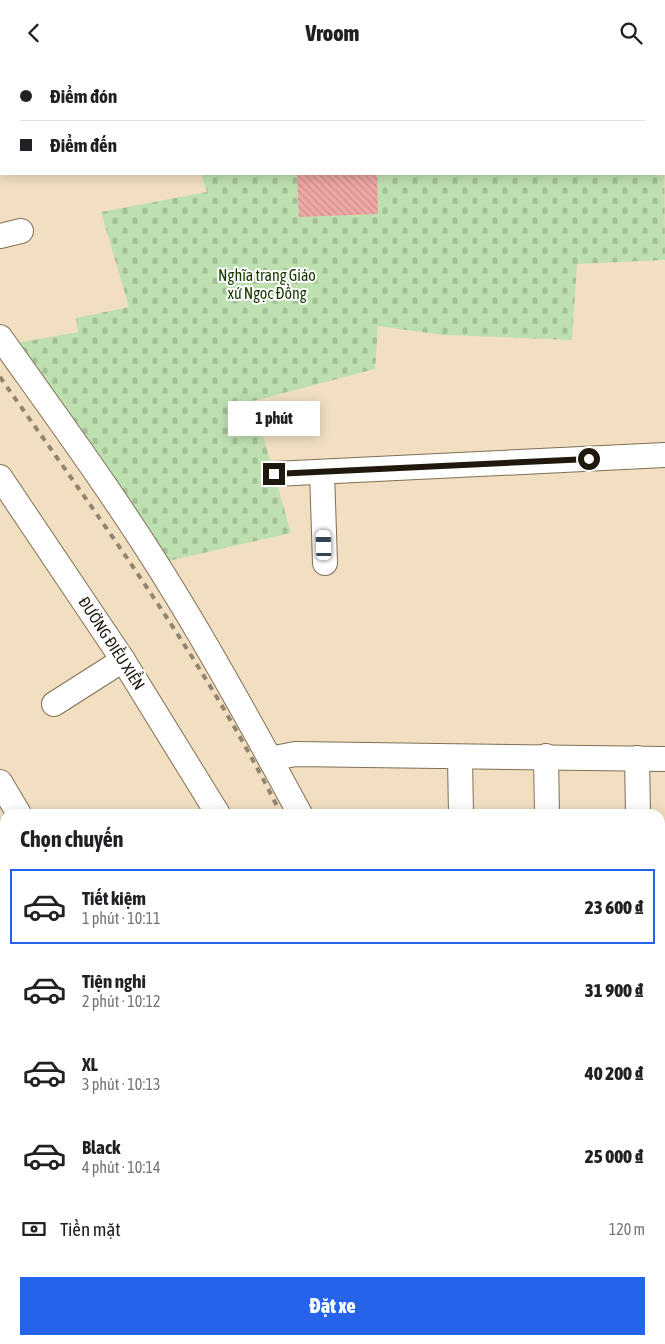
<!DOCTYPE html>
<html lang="vi">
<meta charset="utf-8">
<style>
body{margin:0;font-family:"Asap Condensed",sans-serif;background:#f6f6f6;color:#202124;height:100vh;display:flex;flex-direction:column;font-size:19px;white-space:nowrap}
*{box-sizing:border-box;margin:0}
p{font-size:16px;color:#757577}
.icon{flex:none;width:28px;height:28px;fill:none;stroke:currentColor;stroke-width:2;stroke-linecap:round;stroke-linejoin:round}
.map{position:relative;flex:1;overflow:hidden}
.side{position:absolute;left:0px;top:744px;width:665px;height:536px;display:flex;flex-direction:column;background:#fff;border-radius:15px 15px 0 0;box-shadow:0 2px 12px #0003}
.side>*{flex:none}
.hud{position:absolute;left:0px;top:0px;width:665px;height:110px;box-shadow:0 2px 12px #0003;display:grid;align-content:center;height:110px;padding:0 20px;background:#fff}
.end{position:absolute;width:22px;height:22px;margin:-11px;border:6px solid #1f180d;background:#fff;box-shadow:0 0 0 2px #fff}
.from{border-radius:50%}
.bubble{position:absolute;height:35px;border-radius:0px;background:#fff;box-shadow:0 2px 12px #0003;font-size:16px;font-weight:800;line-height:35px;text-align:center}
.car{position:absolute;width:15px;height:30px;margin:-15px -8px;border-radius:6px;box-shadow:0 0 4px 1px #0007;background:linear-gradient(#fff 24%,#345 0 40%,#fff 0 76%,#345 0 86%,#fff 0)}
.hud b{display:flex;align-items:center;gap:18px;height:48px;font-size:19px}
.hud b+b{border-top:1px solid #e0e0e0}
.hud i{width:12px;height:12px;background:#202124}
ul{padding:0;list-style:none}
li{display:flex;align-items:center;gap:15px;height:75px;margin:0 10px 8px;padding:0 10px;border:2px solid transparent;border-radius:0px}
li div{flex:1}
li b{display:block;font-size:19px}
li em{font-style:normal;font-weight:800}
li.selected{border-color:#2563eb}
li>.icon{width:45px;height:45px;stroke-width:1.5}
h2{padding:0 20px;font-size:22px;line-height:60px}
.pay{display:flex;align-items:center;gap:12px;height:55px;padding:0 20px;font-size:19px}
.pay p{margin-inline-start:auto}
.cta{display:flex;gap:10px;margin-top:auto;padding:10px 20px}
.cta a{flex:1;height:58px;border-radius:0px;background:#2563eb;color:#fff;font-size:20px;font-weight:800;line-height:58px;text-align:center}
header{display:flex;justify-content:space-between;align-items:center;height:65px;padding:0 20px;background:#fff;font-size:22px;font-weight:800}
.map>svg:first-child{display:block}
.cemetery{fill:url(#cemetery-stones)}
.building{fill:url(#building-back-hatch)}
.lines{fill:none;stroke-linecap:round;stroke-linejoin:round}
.minor-casing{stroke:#806f54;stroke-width:26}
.minor{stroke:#fff;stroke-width:24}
.rail{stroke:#92856f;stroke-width:4;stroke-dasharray:6 6;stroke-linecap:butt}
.route{stroke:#1f180d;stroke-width:6}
.labels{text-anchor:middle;stroke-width:4;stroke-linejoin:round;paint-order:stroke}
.park-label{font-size:16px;fill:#163a00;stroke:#fff}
.street-label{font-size:16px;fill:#1f180d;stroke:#fff}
</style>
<header><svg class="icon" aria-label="back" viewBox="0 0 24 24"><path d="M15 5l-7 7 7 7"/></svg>Vroom<svg class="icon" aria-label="search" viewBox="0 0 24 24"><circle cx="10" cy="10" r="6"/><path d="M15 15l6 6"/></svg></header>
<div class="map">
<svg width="665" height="1279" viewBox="0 0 665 1279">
<defs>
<pattern id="cemetery-stones" width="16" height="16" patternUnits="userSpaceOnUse" patternTransform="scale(1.25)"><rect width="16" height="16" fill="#bee0b1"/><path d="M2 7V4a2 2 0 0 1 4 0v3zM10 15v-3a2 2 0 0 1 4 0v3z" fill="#a3bf97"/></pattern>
<pattern id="building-back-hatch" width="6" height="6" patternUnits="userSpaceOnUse" patternTransform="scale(1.25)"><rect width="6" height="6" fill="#efa7a3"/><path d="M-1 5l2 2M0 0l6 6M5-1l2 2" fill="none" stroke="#cc8f8b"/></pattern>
</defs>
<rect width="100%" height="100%" fill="#f2dfc1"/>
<g class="cemetery">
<path d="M664,47L665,195L577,199L572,275L443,270L378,261L375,304L253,336L291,468L164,497L16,278L78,267L76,253L129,242L101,147L207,127L201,109H664Z"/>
<path d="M660,1115H665V1279H521L519,1275H660Z"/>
</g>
<path class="building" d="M297,109H377L378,149L299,152Z"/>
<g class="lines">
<g class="minor-casing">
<g id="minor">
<path d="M108,0L109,1"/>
<path d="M134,1L138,0"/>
<path d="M0,39H1"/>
<path d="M0,171L21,166"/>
<path d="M0,272C59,355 120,438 173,525C218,598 259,673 300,749"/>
<path d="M322,407L325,498"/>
<path d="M274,409L665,390"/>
<path d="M0,412L123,595L218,749"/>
<path d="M54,639L123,595"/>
<path d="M546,691L547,749"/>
<path d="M460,692L461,749"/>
<path d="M637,693L638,749"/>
<path d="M270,694L295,689L665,694"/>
<path d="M0,717L19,749"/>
<path d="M660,889L665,887"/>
<path d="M0,936L5,933"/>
<path d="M0,1093L5,1090"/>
<path d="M660,1103L665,1102"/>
<path d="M438,1275L439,1279"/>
<path d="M512,1275L514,1279"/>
<path d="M221,1279L228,1275"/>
</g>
</g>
<use href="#minor" class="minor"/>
<g class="rail">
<path d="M0,312C99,453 204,594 281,749"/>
<path d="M493,1275L494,1279"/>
</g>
</g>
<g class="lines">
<path class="route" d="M274,409L589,394"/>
</g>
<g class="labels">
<g class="park-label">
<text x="267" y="216">Nghĩa trang Giáo<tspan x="267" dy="18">xứ Ngọc Đồng</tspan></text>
</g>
<g class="street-label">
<text transform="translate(112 578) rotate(57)" y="6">ĐƯỜNG ĐIỀU XIỂN</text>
</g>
</g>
</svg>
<i class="end from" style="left:589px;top:394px"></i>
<i class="end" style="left:274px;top:409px"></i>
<div class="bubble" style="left:228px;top:336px;width:92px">1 phút</div>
<i class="car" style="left:324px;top:480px;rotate:358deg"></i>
<div class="hud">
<b><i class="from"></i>Điểm đón</b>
<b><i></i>Điểm đến</b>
</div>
<section class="side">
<h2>Chọn chuyến</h2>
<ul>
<li class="selected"><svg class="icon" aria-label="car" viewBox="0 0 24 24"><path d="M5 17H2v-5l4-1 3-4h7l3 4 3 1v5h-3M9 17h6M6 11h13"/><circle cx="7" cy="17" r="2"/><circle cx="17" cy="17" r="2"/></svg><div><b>Tiết kiệm</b><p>1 phút · 10:11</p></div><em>23 600 ₫</em></li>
<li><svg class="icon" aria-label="car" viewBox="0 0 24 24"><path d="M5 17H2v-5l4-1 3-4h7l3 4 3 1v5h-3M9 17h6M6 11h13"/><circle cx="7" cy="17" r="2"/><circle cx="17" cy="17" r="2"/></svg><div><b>Tiện nghi</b><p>2 phút · 10:12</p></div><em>31 900 ₫</em></li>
<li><svg class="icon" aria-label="car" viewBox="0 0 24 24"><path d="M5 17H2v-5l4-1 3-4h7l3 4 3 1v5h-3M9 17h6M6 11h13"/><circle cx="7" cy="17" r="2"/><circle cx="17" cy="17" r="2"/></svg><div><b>XL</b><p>3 phút · 10:13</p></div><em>40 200 ₫</em></li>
<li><svg class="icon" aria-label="car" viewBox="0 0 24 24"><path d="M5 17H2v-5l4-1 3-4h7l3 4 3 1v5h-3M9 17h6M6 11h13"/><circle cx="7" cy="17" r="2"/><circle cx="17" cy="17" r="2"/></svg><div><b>Black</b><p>4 phút · 10:14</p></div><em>25 000 ₫</em></li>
</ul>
<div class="pay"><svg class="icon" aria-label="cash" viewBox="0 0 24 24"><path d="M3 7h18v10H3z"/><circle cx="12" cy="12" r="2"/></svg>Tiền mặt<p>120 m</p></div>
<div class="cta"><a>Đặt xe</a></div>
</section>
</div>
